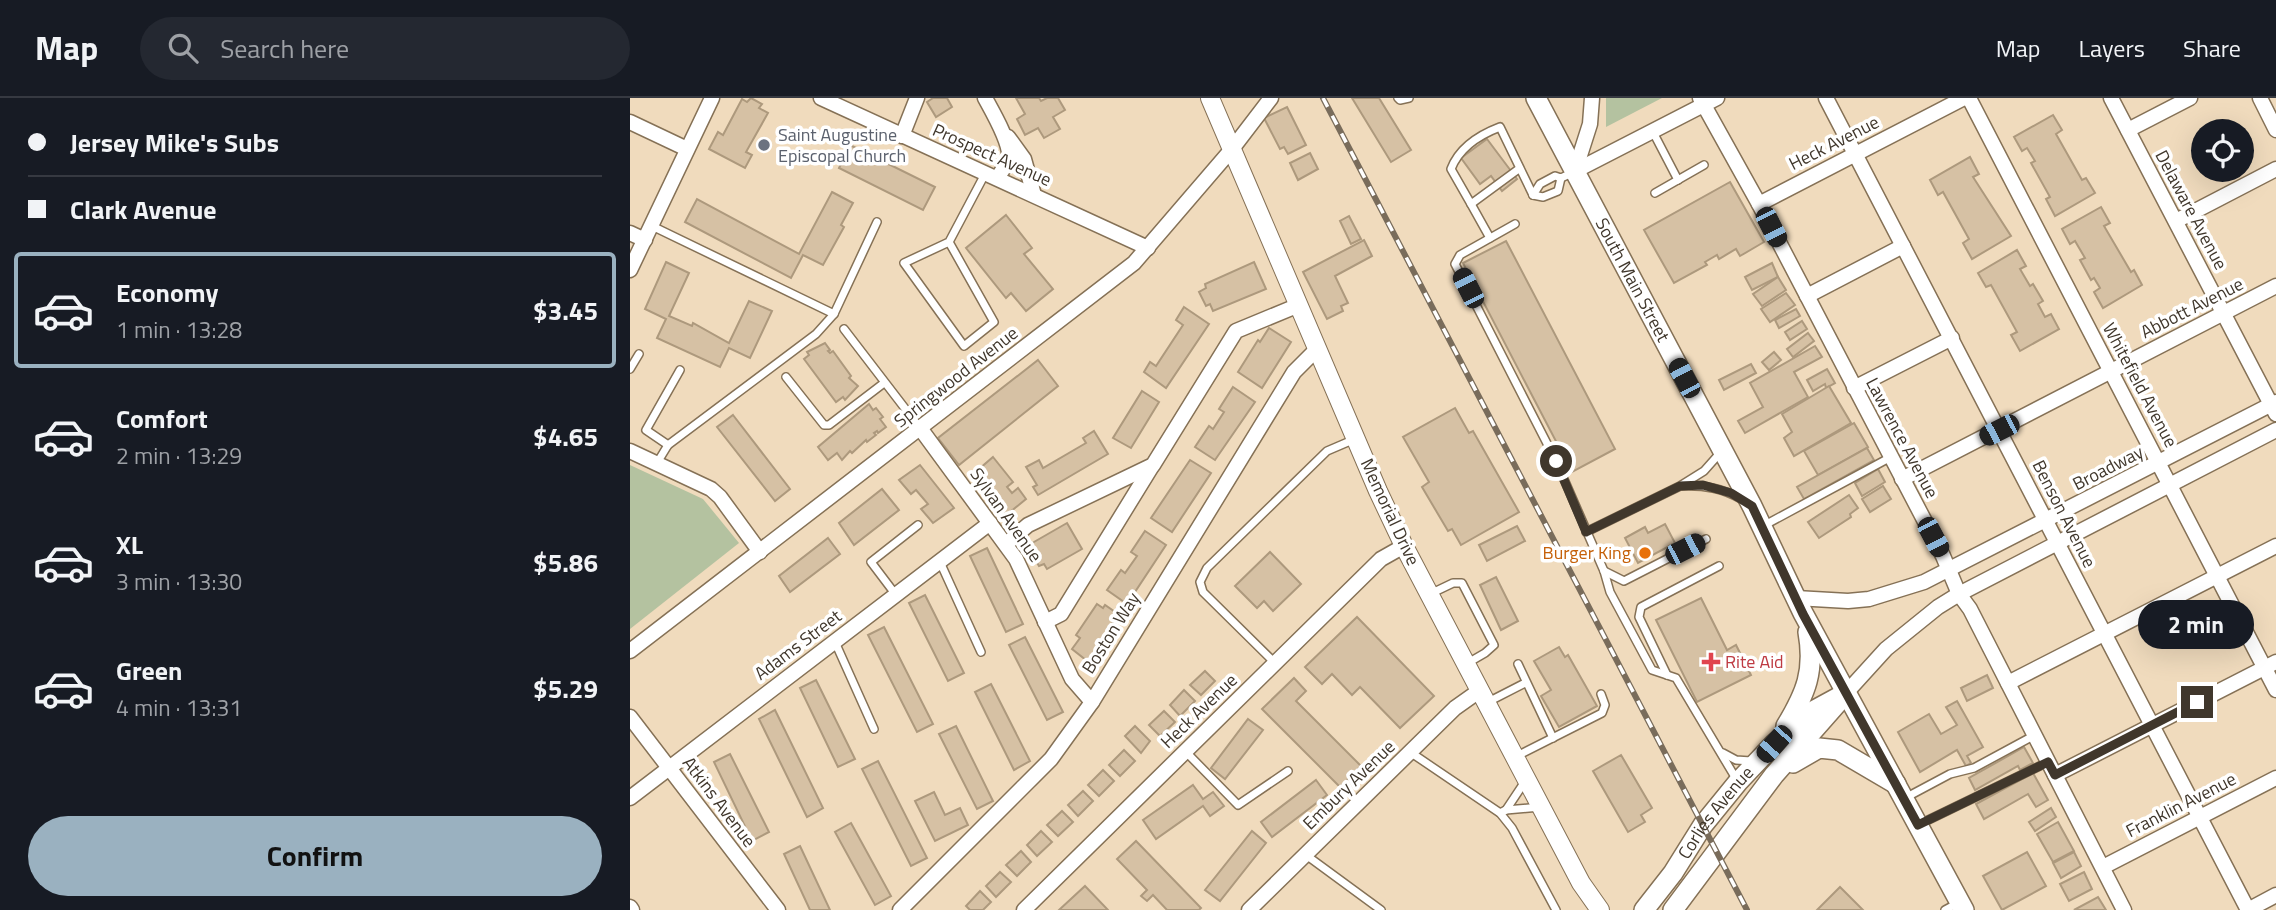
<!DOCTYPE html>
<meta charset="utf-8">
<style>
body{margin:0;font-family:"Titillium Web",sans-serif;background:#242831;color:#f1f3f6;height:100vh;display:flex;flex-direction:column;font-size:26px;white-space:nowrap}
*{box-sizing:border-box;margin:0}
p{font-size:23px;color:#9ea1a6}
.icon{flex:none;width:38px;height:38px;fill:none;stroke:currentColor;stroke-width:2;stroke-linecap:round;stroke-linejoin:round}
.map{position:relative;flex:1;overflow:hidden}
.panel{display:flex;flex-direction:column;background:#171b24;width:630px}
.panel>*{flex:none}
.guide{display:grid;align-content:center;height:154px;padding:0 28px;background:#171b24}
.tools{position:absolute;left:1561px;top:21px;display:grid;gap:14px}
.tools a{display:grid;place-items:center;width:63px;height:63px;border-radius:50%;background:#171b24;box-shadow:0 7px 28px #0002;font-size:35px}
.end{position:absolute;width:32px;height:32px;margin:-16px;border:9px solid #40372c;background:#fff;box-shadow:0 0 0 4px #fff}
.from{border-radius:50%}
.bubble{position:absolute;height:49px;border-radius:24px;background:#171b24;box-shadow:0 7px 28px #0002;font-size:23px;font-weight:700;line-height:49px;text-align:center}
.car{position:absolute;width:21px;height:42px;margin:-21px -10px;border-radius:9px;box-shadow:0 0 5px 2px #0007;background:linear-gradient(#222 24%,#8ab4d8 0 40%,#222 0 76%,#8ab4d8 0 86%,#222 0)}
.guide b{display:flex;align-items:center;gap:24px;height:66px;font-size:26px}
.guide b+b{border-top:2px solid #363941}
.guide i{width:18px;height:18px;background:#f1f3f6}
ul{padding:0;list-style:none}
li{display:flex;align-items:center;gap:21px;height:116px;margin:0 14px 10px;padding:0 14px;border:4px solid transparent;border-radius:7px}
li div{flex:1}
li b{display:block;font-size:26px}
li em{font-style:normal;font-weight:700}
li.current{border-color:#9ab1c0}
li>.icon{width:63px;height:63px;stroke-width:1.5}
.cta{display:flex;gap:14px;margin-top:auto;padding:14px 28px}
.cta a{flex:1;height:80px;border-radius:42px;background:#9ab1c0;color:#111;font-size:28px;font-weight:700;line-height:80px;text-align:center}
header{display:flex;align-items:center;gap:42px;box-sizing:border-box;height:98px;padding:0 35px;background:#171b24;border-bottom:2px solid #363941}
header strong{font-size:33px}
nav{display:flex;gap:38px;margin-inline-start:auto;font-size:24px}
.search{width:490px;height:63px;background:#242831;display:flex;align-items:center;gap:18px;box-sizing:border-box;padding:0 24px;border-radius:38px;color:#9ea1a6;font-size:26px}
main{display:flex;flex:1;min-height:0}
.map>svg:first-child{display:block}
.green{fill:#b4c2a0}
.building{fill:#d6c1a4;stroke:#ad997d;stroke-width:2}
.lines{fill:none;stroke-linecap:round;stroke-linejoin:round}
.service-casing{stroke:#857156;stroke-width:10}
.minor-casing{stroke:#857156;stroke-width:17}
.tertiary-casing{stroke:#857156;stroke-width:20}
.secondary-casing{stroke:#857156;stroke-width:22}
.service{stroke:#fff;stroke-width:7}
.minor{stroke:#fff;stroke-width:14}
.tertiary{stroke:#fff;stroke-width:18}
.secondary{stroke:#fff;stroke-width:19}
.rail-casing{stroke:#796c5b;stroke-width:6}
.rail{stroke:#fff;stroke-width:3.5;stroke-dasharray:10;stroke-linecap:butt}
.route{stroke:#40372c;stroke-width:9}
.worship-dot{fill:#6b7280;stroke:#fff;stroke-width:2.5}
.food-dot{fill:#e8710a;stroke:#fff;stroke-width:2.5}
.health-dot{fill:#e0444e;stroke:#fff;stroke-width:2.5}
.labels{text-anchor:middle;stroke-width:7;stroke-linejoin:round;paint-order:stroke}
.worship-label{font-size:18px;fill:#5b616d;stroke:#fff;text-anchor:start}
.street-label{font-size:18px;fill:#40372c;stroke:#fff}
.food-label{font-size:18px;fill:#c56008;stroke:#fff;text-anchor:end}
.health-label{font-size:18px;fill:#be3a42;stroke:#fff;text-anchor:start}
</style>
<header>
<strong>Map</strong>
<div class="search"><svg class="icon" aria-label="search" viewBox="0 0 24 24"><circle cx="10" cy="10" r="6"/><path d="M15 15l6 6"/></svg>Search here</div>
<nav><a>Map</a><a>Layers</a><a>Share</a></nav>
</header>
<main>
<section class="panel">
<div class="guide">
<b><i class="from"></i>Jersey Mike's Subs</b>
<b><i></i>Clark Avenue</b>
</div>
<ul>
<li class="current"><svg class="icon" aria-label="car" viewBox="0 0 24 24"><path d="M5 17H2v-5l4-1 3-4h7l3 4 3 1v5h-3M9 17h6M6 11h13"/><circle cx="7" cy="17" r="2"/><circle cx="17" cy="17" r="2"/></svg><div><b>Economy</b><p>1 min · 13:28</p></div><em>$3.45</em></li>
<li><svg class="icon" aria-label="car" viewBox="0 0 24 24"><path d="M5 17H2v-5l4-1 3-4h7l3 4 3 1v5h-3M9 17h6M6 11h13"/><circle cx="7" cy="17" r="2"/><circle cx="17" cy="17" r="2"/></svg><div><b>Comfort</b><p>2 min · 13:29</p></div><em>$4.65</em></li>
<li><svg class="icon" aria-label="car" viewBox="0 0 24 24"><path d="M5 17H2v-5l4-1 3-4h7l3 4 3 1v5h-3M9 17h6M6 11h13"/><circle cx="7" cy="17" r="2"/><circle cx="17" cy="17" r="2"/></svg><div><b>XL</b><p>3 min · 13:30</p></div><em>$5.86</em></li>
<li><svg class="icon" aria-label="car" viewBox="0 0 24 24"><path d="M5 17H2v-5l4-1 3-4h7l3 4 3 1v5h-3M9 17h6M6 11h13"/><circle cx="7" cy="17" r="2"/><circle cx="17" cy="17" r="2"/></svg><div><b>Green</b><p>4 min · 13:31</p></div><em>$5.29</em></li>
</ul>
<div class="cta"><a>Confirm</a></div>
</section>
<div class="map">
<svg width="1646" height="812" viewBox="0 0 1646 812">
<rect width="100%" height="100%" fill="#f0dbbd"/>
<g class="green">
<path d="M976,0H1032L976,29Z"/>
<path d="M0,367L73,401L109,445L0,531Z"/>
</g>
<g class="building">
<path d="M121,0L132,6L129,10L138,15L116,54L122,57L115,70L79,51L88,34L93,37L112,1L117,4Z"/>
<path d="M303,0H317L322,9L306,19L297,4Z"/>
<path d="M386,0H409L411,3L417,0H428L435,12L423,19L430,31L414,40L408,30L395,37L387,21L395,16Z"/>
<path d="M722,0H749L781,52L761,64Z"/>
<path d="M657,9L676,47L658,56L654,49L650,51L634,20Z"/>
<path d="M1423,17L1432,32L1426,36L1452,82L1456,80L1465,95L1425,118L1416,101L1420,99L1401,65L1405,63L1397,50L1392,53L1384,39Z"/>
<path d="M857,41L887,81L872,93L861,78L850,86L831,60Z"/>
<path d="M220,47L305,89L293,112L209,70Z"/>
<path d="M680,55L688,71L668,82L660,65Z"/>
<path d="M1340,59L1349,76L1343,79L1381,138L1342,161L1333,145L1339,141L1313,94L1308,97L1300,82Z"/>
<path d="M1100,84L1134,144L1110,158L1106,151L1089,161L1087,157L1075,164L1077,167L1044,185L1014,132Z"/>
<path d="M202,94L223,105L211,127L214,129L193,167L173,157L161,180L55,124L67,101L169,156Z"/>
<path d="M1471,109L1480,125L1474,128L1501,174L1504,172L1512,187L1473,210L1464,194L1470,190L1464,180L1461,182L1450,162L1455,160L1445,143L1440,146L1432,131Z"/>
<path d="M376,117L402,150L394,156L423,191L396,213L381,195L376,200L336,150Z"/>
<path d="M719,118L731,141L721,146L710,123Z"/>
<path d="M734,142L742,158L705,178L718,205L711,208L713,213L697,221L673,174Z"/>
<path d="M876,143L985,351L942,374L833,165Z"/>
<path d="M1387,152L1396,168L1390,171L1400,188L1403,186L1413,203L1408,206L1415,219L1421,216L1429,231L1390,253L1381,237L1387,234L1361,187L1356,189L1348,175Z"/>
<path d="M36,164L59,175L39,218L62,228L63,225L99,245L119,203L142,213L120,260L99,250L90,269L27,240L36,221L15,211Z"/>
<path d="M624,164L636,191L583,213L580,206L576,208L569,194L576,190L575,186Z"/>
<path d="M1142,165L1148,179L1122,192L1115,179Z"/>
<path d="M1148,179L1156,192L1132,208L1123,196Z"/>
<path d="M1156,195L1165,207L1140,224L1131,211Z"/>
<path d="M554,209L579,226L536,290L514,274L520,264L526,268L553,227L546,222Z"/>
<path d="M1166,211L1170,218L1149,230L1145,222Z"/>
<path d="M1172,223L1177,231L1160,242L1155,234Z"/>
<path d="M639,230L661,244L632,290L608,274L628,242L630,244Z"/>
<path d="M1178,235L1184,243L1163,259L1157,251Z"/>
<path d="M195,245L200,252L198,253L200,255L203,253L221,278L219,280L228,288L215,302L213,299L206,304L174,261L179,257L177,254Z"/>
<path d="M1185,248L1192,259L1164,274L1178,299L1115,335L1108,323L1133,309L1120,285Z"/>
<path d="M1144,254L1151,262L1139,272L1132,264Z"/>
<path d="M408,262L428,288L329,367L308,340Z"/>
<path d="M1121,266L1126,275L1094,292L1089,282Z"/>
<path d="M1197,271L1205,285L1196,290L1195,286L1183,293L1177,282Z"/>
<path d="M1199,288L1221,325L1164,358L1154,340L1162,334L1152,316Z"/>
<path d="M603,289L625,304L585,362L565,349L579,328L583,331L594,314L589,311Z"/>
<path d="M512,293L529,304L501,350L483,340Z"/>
<path d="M239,306L243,312L246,310L253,319L250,321L256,329L248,335L247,333L244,335L246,337L237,344L236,342L222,355L220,353L212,362L207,355L198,362L188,349Z"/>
<path d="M825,310L839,335L843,333L889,414L831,447L822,431L818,433L792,389L799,384L773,339Z"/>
<path d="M103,317L160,391L145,403L87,329Z"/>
<path d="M1224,325L1238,349L1188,377L1174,353Z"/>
<path d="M464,333L478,356L408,397L403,389L407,387L396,369L409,362L413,370L456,345L453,340Z"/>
<path d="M1237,350L1244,362L1174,401L1167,389Z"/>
<path d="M363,359L383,384L377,389L382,395L388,390L396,401L374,419L341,378Z"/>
<path d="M560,362L581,375L542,434L521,420Z"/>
<path d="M290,367L324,410L303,425L291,411L298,406L286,392L281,396L269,382Z"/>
<path d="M1248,371L1255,384L1232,398L1225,385Z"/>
<path d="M1253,388L1261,401L1240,414L1232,401Z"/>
<path d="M252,391L269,412L224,447L209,425Z"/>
<path d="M1219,397L1228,410L1220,416L1221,419L1189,440L1178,424Z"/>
<path d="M437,425L452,451L417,471L414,466L409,468L397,448Z"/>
<path d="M1035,426L1045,445L1008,465L995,440L1015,429L1018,435Z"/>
<path d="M887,428L895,443L857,463L849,447Z"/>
<path d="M515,433L536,447L497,506L477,492L491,472L495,475L507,458L501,454Z"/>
<path d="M198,440L210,456L160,494L149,478Z"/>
<path d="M357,450L393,526L376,534L340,458Z"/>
<path d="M640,454L671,486L643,513L634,503L627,510L605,488Z"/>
<path d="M866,479L888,523L871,532L850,487Z"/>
<path d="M295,497L334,575L318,583L279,505Z"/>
<path d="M1071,500L1097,552L1106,547L1121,577L1067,604L1026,522Z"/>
<path d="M467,506L473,510L475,507L488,516L481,527L486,530L461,566L442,551L450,540L446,537Z"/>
<path d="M727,519L804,598L770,630L730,589L722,597L702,576L692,586L675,569Z"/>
<path d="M254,529L303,626L287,634L238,537Z"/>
<path d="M395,539L433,614L417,622L379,547Z"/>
<path d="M929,549L935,559L938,557L967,608L929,629L911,598L921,592L904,563Z"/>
<path d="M575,573L585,583L571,597L560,587Z"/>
<path d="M1357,577L1363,590L1337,603L1331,590Z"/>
<path d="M664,580L676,593L666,603L731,668L710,689L632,611Z"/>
<path d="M186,582L225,661L208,669L170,590Z"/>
<path d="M361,586L400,663L384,672L345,594Z"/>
<path d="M554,592L565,603L550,618L540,607Z"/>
<path d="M1327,603L1353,649L1337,658L1341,665L1336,668L1327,652L1290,674L1268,634L1299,616L1311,636L1327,627L1316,609Z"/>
<path d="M145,612L193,710L177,719L129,621Z"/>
<path d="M534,613L545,624L530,638L519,627Z"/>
<path d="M618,621L633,632L595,681L581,670Z"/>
<path d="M326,628L363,703L347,711L309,636Z"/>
<path d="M505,628L520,643L511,655L495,638Z"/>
<path d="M1394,649L1403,665L1390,672L1388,668L1345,692L1339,680Z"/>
<path d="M494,652L505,663L490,678L479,667Z"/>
<path d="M100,656L139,734L122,743L84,664Z"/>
<path d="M991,657L1022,710L1011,717L1015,724L998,734L963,673Z"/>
<path d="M248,663L297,760L281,768L232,671Z"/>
<path d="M473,672L484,683L469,698L458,687Z"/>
<path d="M1403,675L1418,702L1406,709L1398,696L1354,721L1346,706Z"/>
<path d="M686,682L697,697L642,739L631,724Z"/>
<path d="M563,687L573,701L583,694L594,708L580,718L573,708L526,741L513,722Z"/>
<path d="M453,693L463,703L448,718L438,707Z"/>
<path d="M304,694L315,717L330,710L338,727L305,743L285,703Z"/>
<path d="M1421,710L1426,719L1405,733L1399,724Z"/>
<path d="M432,713L443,724L428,738L417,727Z"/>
<path d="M1428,724L1444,753L1423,764L1407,736Z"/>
<path d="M221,725L261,798L245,807L205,734Z"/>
<path d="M411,733L422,744L407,758L397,747Z"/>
<path d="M622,733L636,745L590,803L575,792Z"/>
<path d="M506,743L571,810L569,812H537L523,797L517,803L511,798L517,792L487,761Z"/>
<path d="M170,748L200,812H180L154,756Z"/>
<path d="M391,753L401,764L387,778L376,767Z"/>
<path d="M1397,754L1416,788L1372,812L1353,778Z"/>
<path d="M1444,754L1451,768L1431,780L1423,765Z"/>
<path d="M370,774L381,784L366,799L356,788Z"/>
<path d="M1454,774L1462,791L1439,803L1430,786Z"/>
<path d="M455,788L478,812H429Z"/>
<path d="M1210,789L1233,812H1187Z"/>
<path d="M350,793L361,804L353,812H340L336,808Z"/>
<path d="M1468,799L1476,812H1444Z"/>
</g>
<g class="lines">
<g class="service-casing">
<g id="service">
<path d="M768,0L770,2L779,0"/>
<path d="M1023,34L1048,82"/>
<path d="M890,70L841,106L821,71C829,50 849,37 870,29L903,97"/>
<path d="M1025,95L1074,67"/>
<path d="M903,97L910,86L925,78L931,80L944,74"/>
<path d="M903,97L913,99L928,93L931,80"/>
<path d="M841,106L860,140"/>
<path d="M885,126L830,157L825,166L926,363L974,473L980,494L1022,572L1046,580L1108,684"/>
<path d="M22,128L204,216"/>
<path d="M319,144L274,165L334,248L364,224L319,144L355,76"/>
<path d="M214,231L290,330"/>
<path d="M0,271L9,256"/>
<path d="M156,279L194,327H199L254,285"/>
<path d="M38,347L16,332L50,272"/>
<path d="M27,365L38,347L186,236L204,216L247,124"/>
<path d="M1051,388C1074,387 1093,390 1113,402"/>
<path d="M1133,428L1261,359"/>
<path d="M956,434L1050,388L1074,373L1090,355"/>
<path d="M310,464L351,554"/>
<path d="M974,473L994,483L1076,441"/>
<path d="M800,496L823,485H832L864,547L855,555L836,566"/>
<path d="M266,497L241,464L288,427"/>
<path d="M205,544L244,631"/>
<path d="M645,565L573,494L570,484L577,470L697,353L725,341"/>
<path d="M888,566L923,640"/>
<path d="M1037,577L1009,519L1011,509L1089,468"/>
<path d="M856,605L895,585"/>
<path d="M556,654L608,707L658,673"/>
<path d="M780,654L870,715L882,730L926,812"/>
<path d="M1093,655L1106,662L1121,663"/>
<path d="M885,659L972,615L975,607L971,596"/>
<path d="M1275,700L1320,676L1344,670L1405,637"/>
<path d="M876,712L896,682"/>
<path d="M870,715L876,712L910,709"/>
<path d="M1290,726L1418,664"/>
<path d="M676,757L751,812"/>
<path d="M1315,812L1330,804"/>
</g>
</g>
<g class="minor-casing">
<g id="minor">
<path d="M191,0L518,150"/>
<path d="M355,0C362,13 381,45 379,60C377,67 371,74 367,80"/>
<path d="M1070,0L1129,106L1313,458L1329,496L1340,511L1494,812"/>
<path d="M1196,0L1618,812L1646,797"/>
<path d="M1339,0L1646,592"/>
<path d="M1481,0L1646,316"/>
<path d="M1630,0L1646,32"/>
<path d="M0,24L57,51"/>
<path d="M1498,32L1560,0"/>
<path d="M272,38L287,0"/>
<path d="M378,39L394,61L404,97"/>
<path d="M945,73L1087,0"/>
<path d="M945,73L960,26L962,0"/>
<path d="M1129,106L1334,0"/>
<path d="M1546,123L1646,71"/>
<path d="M0,135L15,142"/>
<path d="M0,172L82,0"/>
<path d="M1177,198L1273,148"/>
<path d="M1224,290L1322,240"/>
<path d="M290,330L386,461L442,581L462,604"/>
<path d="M0,353L81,391L90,399L130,454"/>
<path d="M1272,381L1646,188"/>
<path d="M376,446L398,427L523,367L606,233L669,207"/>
<path d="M1166,500L1218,503L1239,501L1294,484L1646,304"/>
<path d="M415,524L431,516L522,368"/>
<path d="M0,553L504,165L602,51L641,0"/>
<path d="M1378,585L1646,448"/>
<path d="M1216,595L1256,551L1308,509L1329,496L1646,332"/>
<path d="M0,619L148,812"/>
<path d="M1425,677L1646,564"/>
<path d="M0,700L360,425"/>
<path d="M1473,769L1646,680"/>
<path d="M0,809L2,812"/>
<path d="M270,812L421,661L462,604L664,274L688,250"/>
<path d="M394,812L751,461L774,448"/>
<path d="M619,812L825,610L849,593"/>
</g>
</g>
<g class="tertiary-casing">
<path id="tertiary" d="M580,0L748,393L774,448L951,785L970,812"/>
</g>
<g class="secondary-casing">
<g id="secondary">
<path id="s1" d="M906,0L1122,408L1173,515L1334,812"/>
<path d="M1156,628C1176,595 1185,573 1178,534"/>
<path d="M1163,665L1189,650L1208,652L1266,686"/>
<path id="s2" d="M1014,812L1043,775L1073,727L1108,684L1144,646L1181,614L1216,595"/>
<path d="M1043,812L1144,677L1211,601"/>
</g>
</g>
<use href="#service" class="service"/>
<use href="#minor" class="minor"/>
<use href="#tertiary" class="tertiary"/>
<use href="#secondary" class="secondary"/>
<g class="rail-casing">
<path id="rail" d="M693,0L1117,812"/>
</g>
<use href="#rail" class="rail"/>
</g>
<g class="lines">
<path class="route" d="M926,363L956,434L1050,388L1073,387L1101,395L1122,408L1173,516L1288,727L1418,664L1425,677L1567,604"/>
</g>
<circle class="worship-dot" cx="134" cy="47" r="7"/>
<circle class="food-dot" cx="1015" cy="455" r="7"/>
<path class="health-dot" d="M1077.5 553.5h7v7h7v7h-7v7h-7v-7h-7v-7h7z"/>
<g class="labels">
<g class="worship-label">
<text x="148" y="43">Saint Augustine<tspan x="148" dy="21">Episcopal Church</tspan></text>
</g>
<g class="street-label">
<text transform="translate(1204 45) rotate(-27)" y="6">Heck Avenue</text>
<text transform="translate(362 57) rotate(24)" y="6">Prospect Avenue</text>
<text transform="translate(1561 112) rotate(62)" y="6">Delaware Avenue</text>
<text dy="6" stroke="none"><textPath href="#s1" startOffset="206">South Main Street</textPath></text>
<text transform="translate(1562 210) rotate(-27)" y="6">Abbott Avenue</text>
<text transform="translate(326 279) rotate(-38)" y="6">Springwood Avenue</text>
<text transform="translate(1510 287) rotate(62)" y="6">Whitefield Avenue</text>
<text transform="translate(1272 340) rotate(62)" y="6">Lawrence Avenue</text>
<text transform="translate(1478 370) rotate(-27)" y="6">Broadway</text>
<text transform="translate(760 414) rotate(65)" y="6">Memorial Drive</text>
<text transform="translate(1434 416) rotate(63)" y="6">Benson Avenue</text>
<text transform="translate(376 417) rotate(55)" y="6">Sylvan Avenue</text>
<text transform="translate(481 535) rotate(-58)" y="6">Boston Way</text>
<text transform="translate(168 547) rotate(-37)" y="6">Adams Street</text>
<text transform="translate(569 613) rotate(-44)" y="6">Heck Avenue</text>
<text transform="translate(719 687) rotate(-44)" y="6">Embury Avenue</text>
<text transform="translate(89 704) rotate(53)" y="6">Atkins Avenue</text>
<text transform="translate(1551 707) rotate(-27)" y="6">Franklin Avenue</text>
<text dy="6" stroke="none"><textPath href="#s2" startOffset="121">Corlies Avenue</textPath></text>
</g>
<g class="food-label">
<text x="1001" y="461">Burger King</text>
</g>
<g class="health-label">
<text x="1095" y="570">Rite Aid</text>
</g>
</g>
</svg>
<div class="tools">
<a><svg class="icon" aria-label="locate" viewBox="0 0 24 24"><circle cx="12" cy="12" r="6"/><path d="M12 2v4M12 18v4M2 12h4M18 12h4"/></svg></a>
</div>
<i class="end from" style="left:926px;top:363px"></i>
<i class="end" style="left:1567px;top:604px"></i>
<div class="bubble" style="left:1508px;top:502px;width:116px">2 min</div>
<i class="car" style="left:1141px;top:129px;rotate:153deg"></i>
<i class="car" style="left:838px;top:190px;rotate:333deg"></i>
<i class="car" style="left:1054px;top:280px;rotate:332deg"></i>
<i class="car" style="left:1369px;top:332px;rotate:243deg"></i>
<i class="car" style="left:1303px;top:439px;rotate:152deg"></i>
<i class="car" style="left:1055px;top:451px;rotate:63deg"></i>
<i class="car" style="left:1144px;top:646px;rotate:222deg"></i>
</div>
</main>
